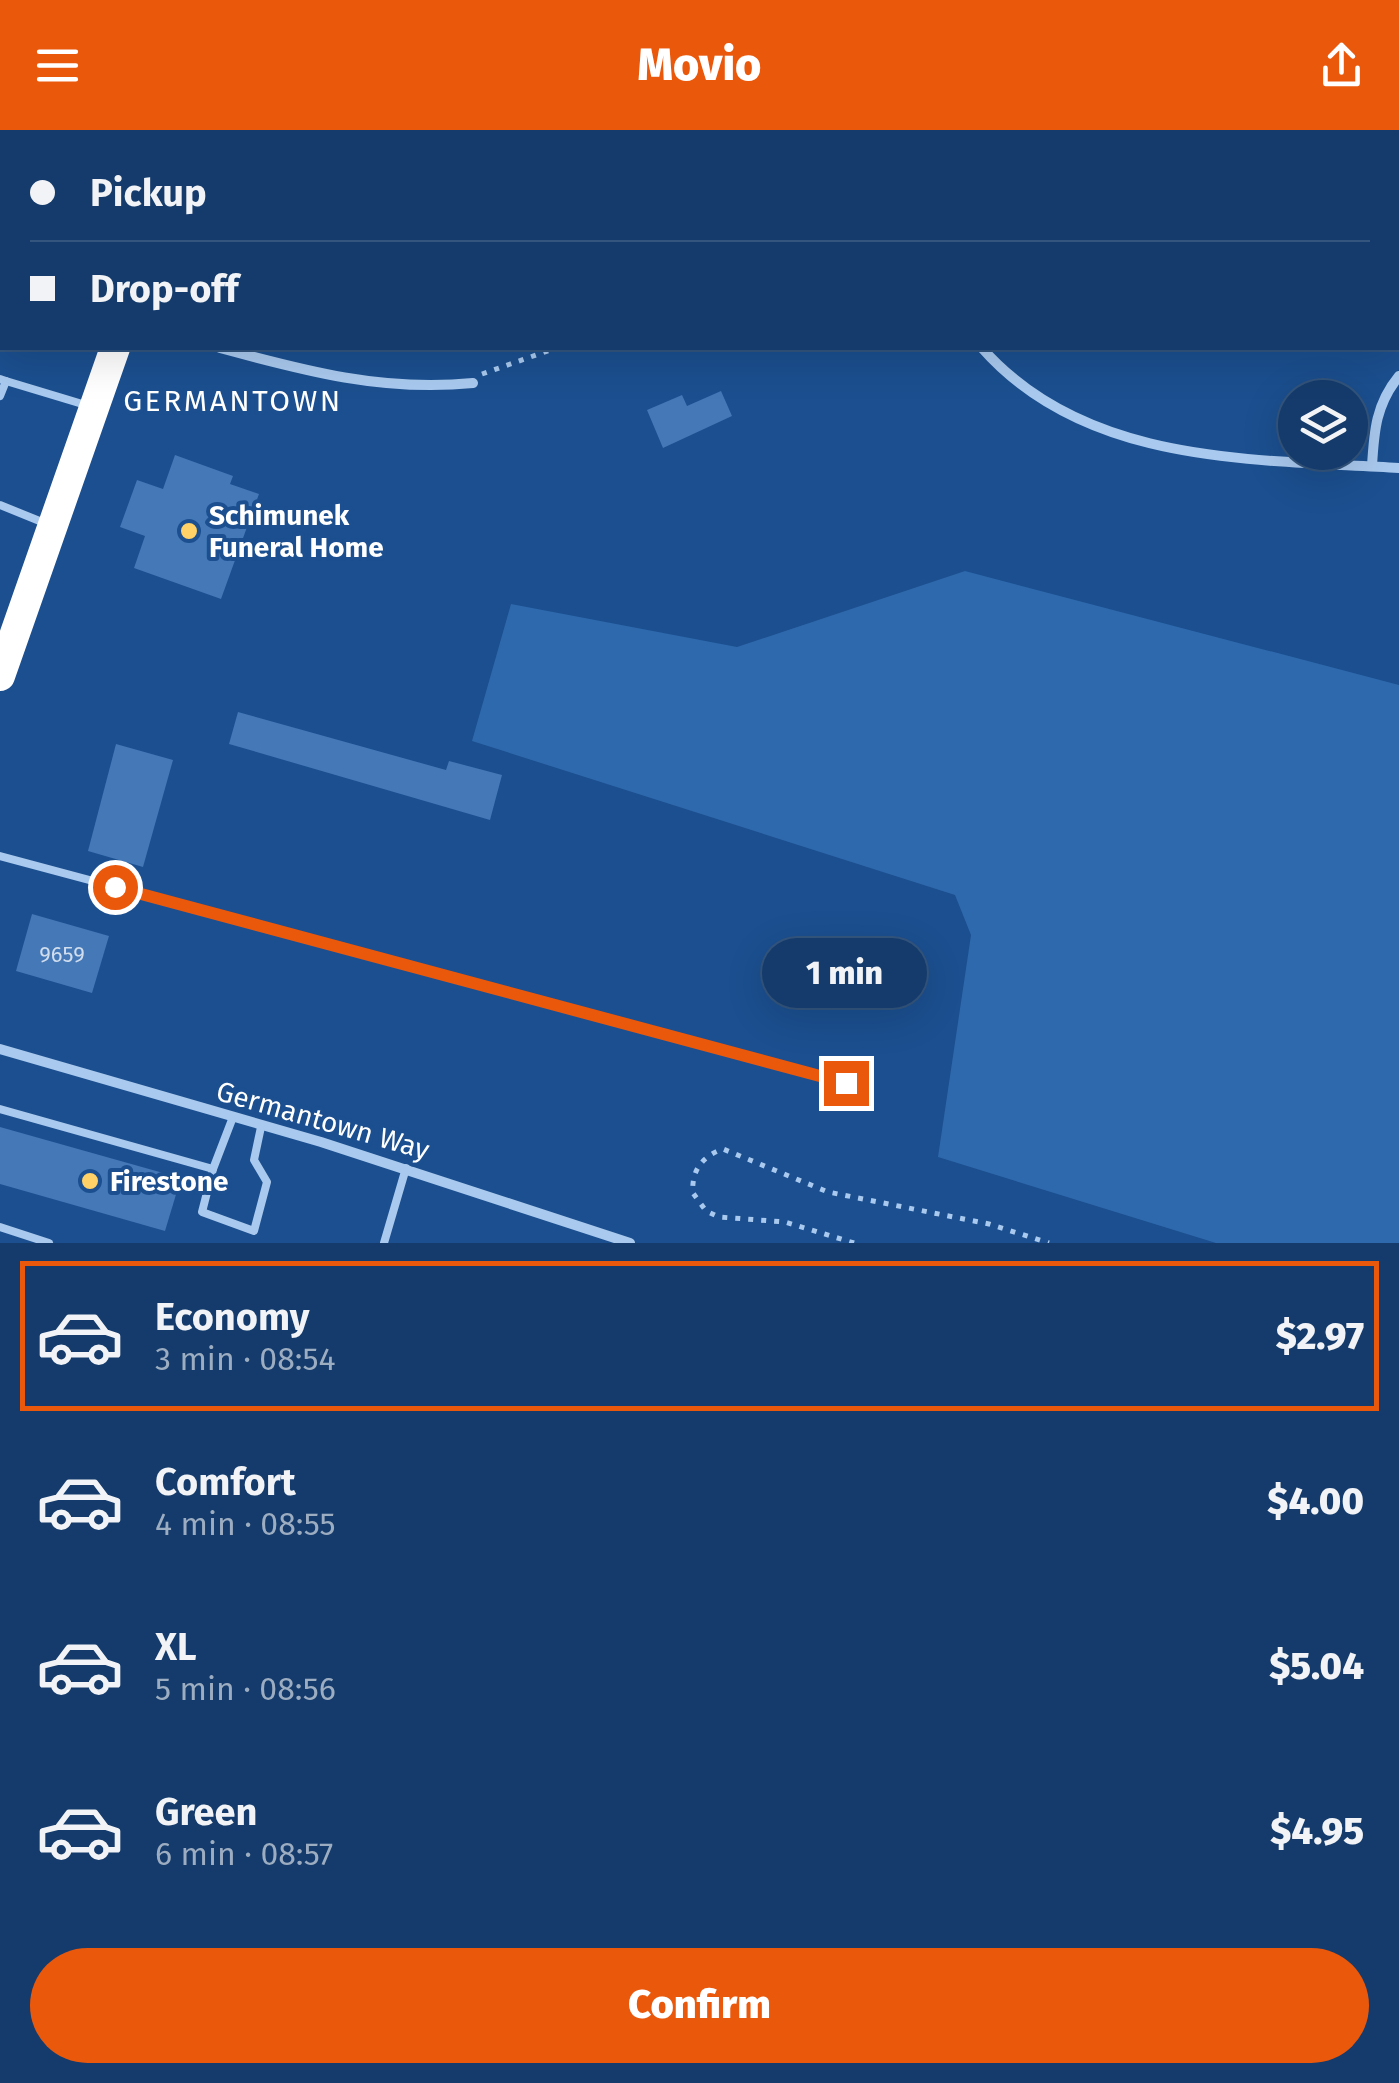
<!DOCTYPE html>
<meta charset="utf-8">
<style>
body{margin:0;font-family:"Fira Sans",sans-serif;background:#214673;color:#f1f3f6;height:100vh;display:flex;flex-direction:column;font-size:38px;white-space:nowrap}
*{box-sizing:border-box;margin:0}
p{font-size:32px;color:#9dadc1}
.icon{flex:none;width:55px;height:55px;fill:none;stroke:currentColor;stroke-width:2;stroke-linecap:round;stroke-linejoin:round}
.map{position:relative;height:1113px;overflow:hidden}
.details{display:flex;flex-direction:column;background:#143b6b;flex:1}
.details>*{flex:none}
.guide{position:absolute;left:0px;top:0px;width:1400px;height:220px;box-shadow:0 10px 40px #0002,0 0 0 2px #33557e;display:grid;align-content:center;height:220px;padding:0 30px;background:#143b6b}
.tools{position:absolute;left:1278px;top:250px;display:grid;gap:20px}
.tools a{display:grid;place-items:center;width:90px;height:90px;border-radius:50%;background:#143b6b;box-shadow:0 10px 40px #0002,0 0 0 2px #33557e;font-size:50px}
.end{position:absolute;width:45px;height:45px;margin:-22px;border:12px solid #ea580c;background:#fff;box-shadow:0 0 0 5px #fff}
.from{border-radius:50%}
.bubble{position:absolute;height:70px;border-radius:35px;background:#143b6b;box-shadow:0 10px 40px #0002,0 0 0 2px #33557e;font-size:32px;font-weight:800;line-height:70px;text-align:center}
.guide b{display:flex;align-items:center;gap:35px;height:95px;font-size:38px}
.guide b+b{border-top:2px solid #33557e}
.guide i{width:25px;height:25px;background:#f1f3f6}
ul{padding:18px 0 0;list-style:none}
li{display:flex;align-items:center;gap:30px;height:150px;margin:0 20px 15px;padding:0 10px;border:5px solid transparent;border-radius:0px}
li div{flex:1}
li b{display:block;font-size:38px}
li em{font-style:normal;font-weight:800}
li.on{border-color:#ea580c}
li>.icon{width:90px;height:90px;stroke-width:1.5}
.button{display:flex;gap:20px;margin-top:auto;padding:20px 30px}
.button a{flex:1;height:115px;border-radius:60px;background:#ea580c;color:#fff;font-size:40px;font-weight:800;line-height:115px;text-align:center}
header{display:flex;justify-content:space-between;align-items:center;height:130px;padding:0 30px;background:#ea580c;color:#fff;font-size:45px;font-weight:800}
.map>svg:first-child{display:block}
.green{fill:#2e69ad}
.building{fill:#4478b7}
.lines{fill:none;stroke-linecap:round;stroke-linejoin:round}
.path{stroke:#a9c9ee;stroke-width:5;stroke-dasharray:5 8;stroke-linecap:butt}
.lane{stroke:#a9c9ee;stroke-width:8}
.street{stroke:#a9c9ee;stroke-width:10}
.highway{stroke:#fff;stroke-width:30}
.route{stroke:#ea580c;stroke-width:12}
.poi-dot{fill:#ffd166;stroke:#1b4f8f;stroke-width:4}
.labels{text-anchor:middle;stroke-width:8;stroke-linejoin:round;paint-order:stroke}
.number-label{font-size:22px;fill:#d0dded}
.poi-label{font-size:28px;font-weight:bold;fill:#fff;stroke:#1b4f8f;text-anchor:start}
.street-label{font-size:28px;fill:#fff;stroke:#1b4f8f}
.neighbourhood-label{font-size:30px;letter-spacing:2.5px;fill:#fff;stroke:#1b4f8f}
</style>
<header><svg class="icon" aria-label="menu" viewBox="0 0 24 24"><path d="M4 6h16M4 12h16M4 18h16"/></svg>Movio<svg class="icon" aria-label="share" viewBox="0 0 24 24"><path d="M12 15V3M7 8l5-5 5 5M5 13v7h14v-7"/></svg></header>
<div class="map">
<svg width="1399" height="1113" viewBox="0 0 1399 1113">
<rect width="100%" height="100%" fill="#1b4f8f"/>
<path class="green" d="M965,441L1399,555V1113H1216L938,1027L971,805L955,765L472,611L511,474L737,517Z"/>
<g class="building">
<path d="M721,261L732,286L663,318L647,280L682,265L687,276Z"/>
<path d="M175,325L233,346L230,354L259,364L221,469L134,438L145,406L120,397L137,350L163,359Z"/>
<path d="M238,582L446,640L449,631L502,645L490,690L229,614Z"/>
<path d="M116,614L173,630L143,737L88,721Z"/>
<path d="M32,784L109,806L92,863L16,841Z"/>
<path d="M872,825L908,835L901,860L864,850Z"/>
<path d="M0,997L181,1048L165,1101L0,1054Z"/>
</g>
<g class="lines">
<g class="path">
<path d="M482,244L556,218"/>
<path d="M854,1113L785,1092L719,1087L706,1081L693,1063C691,1040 703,1026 723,1019L828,1062L989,1094L1049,1113"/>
</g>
<g class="lane">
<path d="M297,0L301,2"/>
<path d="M371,2L373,0"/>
<path d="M0,59L2,60"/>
<path d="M0,102L2,103"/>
<path d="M0,201L2,202"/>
<path d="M0,249L6,251L0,266"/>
<path d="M6,251L89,276"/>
<path d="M0,375L47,394"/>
<path d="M0,726L846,953"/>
<path d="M0,979L213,1039L233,987"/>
<path d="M213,1039L202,1082L254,1101L267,1052L254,1030L261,997"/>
<path d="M0,1097L49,1113"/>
<path d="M384,1113L406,1038"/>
</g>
<g class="street">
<path d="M1059,2L1065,0"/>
<path d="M220,218C305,241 383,262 473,253"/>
<path d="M982,218C1086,336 1255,329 1399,338"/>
<path d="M1372,336C1374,301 1376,274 1399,246"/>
<path d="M0,919L321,1012L630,1113"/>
</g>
<g class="highway">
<path d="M196,2L197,0"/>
<path d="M0,546L115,218"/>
</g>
</g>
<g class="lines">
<path class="route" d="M115,757L846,953"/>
</g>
<g class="poi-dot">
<circle cx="189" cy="401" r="10"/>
<circle cx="90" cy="1051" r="10"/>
</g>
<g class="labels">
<g class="number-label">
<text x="62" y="832">9659</text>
</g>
<g class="poi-label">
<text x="209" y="395">Schimunek<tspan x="209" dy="32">Funeral Home</tspan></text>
<text x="110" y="1061">Firestone</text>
</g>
<g class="street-label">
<text transform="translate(323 990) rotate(16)" y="10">Germantown Way</text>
</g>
<g class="neighbourhood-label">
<text x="233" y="281">GERMANTOWN</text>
</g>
</g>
</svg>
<div class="tools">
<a><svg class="icon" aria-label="layers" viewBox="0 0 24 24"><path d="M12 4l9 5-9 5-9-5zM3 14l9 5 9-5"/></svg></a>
</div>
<i class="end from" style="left:115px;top:757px"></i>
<i class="end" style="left:846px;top:953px"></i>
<div class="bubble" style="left:762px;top:808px;width:165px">1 min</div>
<div class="guide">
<b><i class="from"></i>Pickup</b>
<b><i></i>Drop-off</b>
</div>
</div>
<section class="details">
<ul>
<li class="on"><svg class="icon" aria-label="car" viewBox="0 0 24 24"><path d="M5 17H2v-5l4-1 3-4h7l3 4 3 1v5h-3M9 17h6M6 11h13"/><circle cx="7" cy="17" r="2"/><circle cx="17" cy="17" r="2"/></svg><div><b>Economy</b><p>3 min · 08:54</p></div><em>$2.97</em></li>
<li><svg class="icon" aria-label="car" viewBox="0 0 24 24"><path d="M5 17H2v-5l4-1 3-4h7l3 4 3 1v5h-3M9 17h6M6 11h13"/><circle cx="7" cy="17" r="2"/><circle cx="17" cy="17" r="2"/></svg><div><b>Comfort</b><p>4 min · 08:55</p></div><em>$4.00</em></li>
<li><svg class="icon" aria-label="car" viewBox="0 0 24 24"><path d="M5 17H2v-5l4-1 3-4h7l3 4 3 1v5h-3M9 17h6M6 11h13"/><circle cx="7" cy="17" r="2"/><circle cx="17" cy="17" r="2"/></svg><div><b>XL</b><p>5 min · 08:56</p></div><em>$5.04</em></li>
<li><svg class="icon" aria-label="car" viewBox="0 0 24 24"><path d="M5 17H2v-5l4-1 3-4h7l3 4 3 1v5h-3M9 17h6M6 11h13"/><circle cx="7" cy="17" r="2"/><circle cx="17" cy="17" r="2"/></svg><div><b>Green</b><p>6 min · 08:57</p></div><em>$4.95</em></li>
</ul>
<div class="button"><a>Confirm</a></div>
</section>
